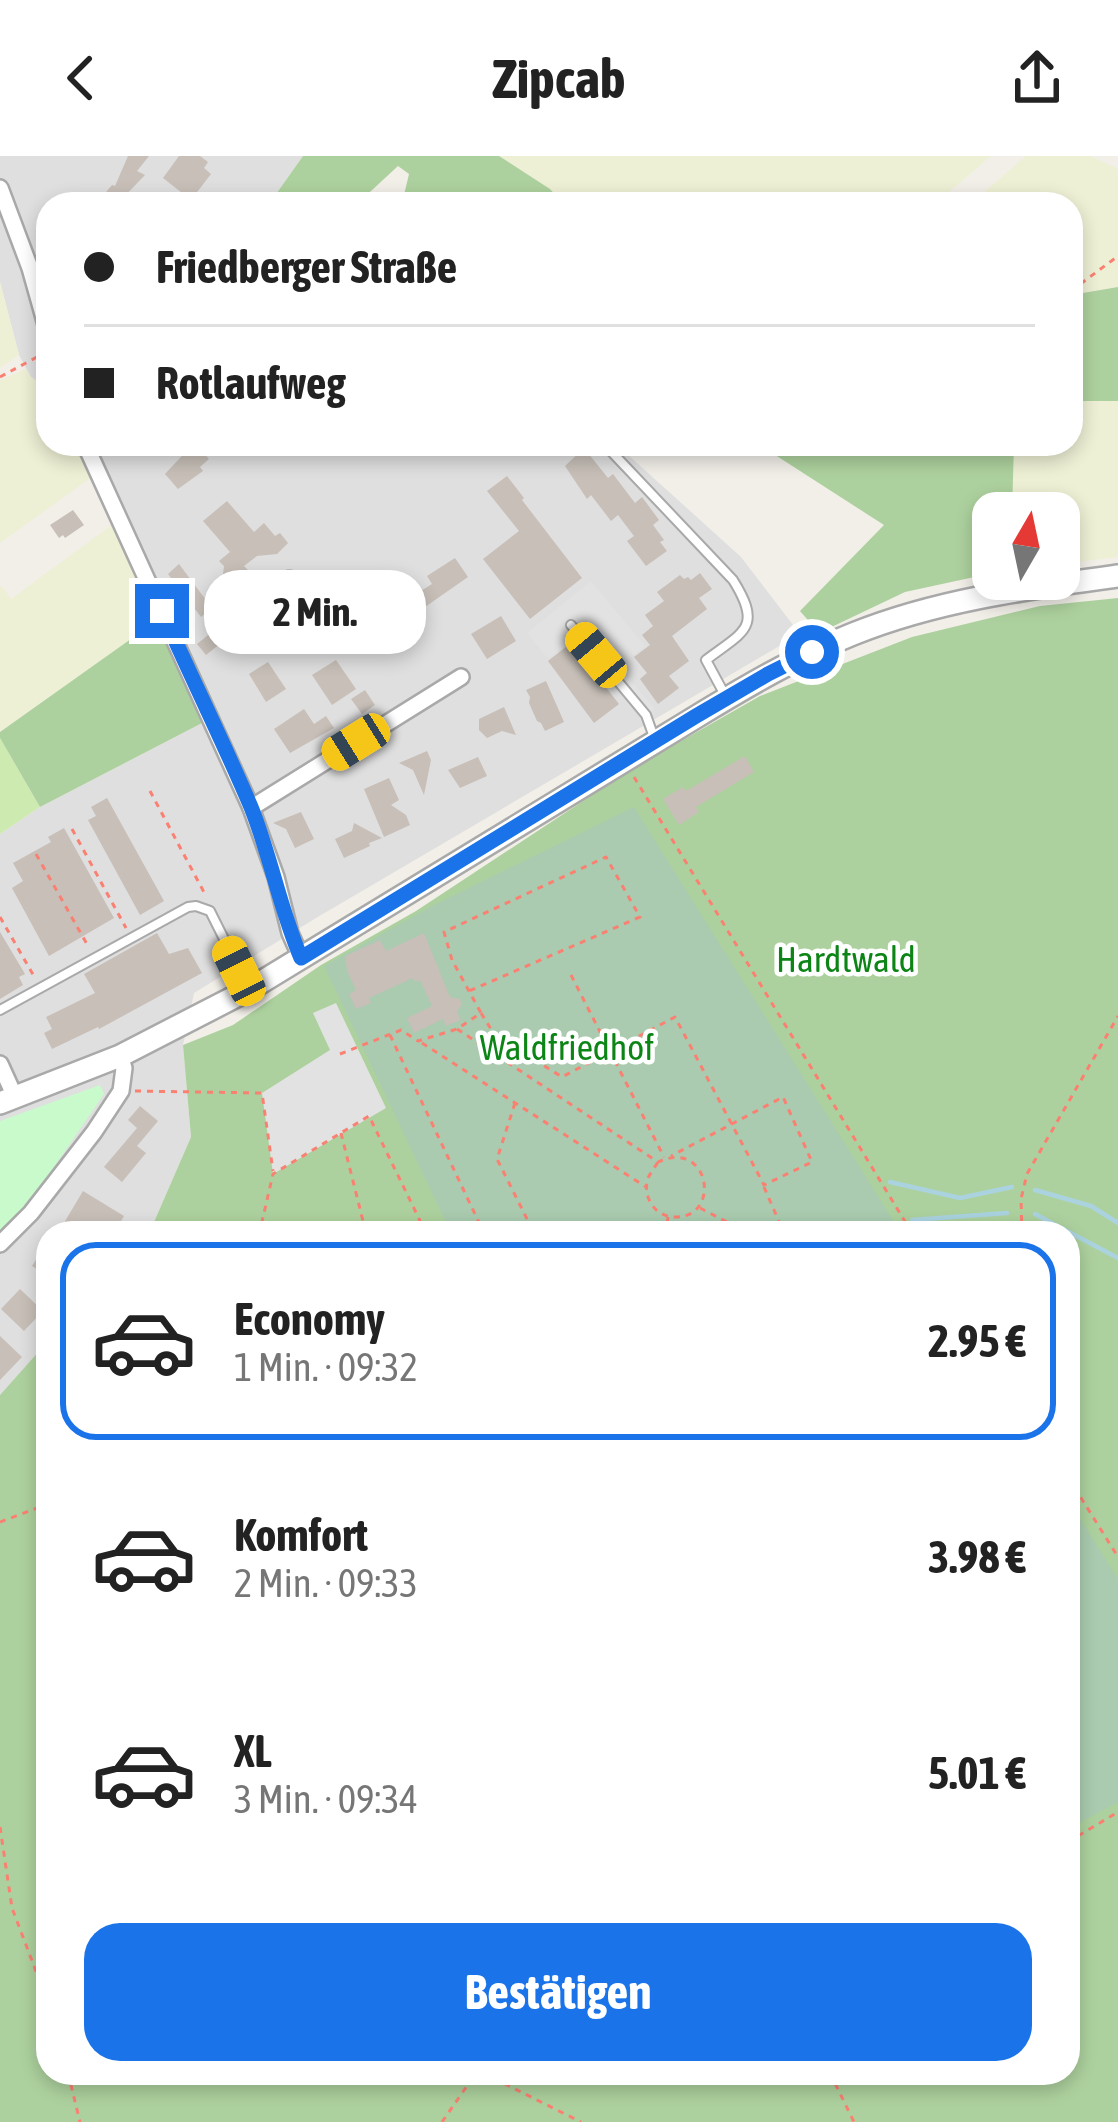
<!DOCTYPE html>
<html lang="de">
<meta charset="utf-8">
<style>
body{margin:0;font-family:"Asap Condensed",sans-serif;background:#f6f6f6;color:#222;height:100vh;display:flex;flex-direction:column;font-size:45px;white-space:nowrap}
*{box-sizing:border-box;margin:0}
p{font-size:39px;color:#767676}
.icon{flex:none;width:66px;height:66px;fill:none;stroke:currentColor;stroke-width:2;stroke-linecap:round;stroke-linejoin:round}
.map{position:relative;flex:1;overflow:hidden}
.details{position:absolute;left:36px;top:1065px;width:1044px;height:864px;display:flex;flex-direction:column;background:#fff;border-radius:36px;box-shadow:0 6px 18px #0003}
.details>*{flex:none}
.guide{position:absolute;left:36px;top:36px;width:1047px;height:264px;border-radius:36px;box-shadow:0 6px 18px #0003;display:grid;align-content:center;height:264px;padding:0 48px;background:#fff}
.needle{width:78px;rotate:9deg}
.tools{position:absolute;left:972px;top:336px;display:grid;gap:24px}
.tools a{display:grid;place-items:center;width:108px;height:108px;border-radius:24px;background:#fff;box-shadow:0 6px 18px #0003;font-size:60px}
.end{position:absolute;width:54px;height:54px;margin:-27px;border:15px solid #1a73e8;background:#fff;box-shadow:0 0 0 6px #fff}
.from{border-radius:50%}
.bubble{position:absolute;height:84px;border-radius:36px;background:#fff;box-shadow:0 6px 18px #0003;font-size:39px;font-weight:700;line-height:84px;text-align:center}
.car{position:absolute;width:36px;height:72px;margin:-36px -18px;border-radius:15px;box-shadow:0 0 9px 3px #0007;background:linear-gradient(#f5c518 24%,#345 0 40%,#f5c518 0 76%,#345 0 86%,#f5c518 0)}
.guide b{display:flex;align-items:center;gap:42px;height:114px;font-size:45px}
.guide b+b{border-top:3px solid #e0e0e0}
.guide i{width:30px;height:30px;background:#222}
ul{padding:21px 0 0;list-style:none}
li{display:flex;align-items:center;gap:36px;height:198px;margin:0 24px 18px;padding:0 24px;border:6px solid transparent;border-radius:36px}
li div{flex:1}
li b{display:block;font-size:45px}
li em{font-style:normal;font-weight:700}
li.on{border-color:#1a73e8}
li>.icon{width:108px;height:108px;stroke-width:1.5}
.primary-button{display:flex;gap:24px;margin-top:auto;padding:24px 48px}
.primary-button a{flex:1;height:138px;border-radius:36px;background:#1a73e8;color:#fff;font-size:48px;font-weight:700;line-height:138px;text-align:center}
header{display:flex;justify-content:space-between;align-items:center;height:156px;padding:0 48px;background:#fff;font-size:54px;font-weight:700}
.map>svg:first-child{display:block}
.residential{fill:#e0dfdf}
.farmland{fill:#eef0d5}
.grass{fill:#cdebb0}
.forest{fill:#add19e}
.cemetery{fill:#aacbaf}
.park{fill:#c8facc}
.parking{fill:#e2e2e2}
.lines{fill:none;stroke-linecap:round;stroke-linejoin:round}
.stream{stroke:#aad3df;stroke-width:4.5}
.building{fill:#c7bfb8}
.service-casing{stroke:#a9a9a9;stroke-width:12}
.minor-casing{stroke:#a9a9a9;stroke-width:20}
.tertiary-casing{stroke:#a9a9a9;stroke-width:26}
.path{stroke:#fa8072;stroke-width:3;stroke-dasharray:6 6;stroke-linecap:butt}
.service{stroke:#fff;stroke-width:8}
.minor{stroke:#fff;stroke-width:15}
.tertiary{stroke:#fff;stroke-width:21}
.route{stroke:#1a73e8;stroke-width:15}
.labels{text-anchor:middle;stroke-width:9;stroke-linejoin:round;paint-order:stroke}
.park-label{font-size:36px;fill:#0c8416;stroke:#fff}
</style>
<header><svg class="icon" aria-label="back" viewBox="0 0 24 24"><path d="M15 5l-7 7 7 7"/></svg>Zipcab<svg class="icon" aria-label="share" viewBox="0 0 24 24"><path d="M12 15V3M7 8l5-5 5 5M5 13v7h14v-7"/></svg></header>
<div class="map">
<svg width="1118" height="1966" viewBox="0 0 1118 1966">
<rect width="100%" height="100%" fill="#f2efe9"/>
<g class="residential">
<path d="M0,0H303L269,48H48V233L31,221L19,199L0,126Z"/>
<path d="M76,288H616L741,401L800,478L316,762L194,837L183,889L191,981L154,1066L144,1077H48V1185L0,1239V678L40,651L204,566L159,463Z"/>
</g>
<g class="farmland">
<path d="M499,0H991L935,48H573Z"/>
<path d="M1026,0H1091L1118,13V131L1071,139V48H970Z"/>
<path d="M0,126L19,199L0,212Z"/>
<path d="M26,213L31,221L48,233V288H76L92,321L0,387V224Z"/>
<path d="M1071,245H1118V401L1059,408V357H1012L1014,288H1071Z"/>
<path d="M113,368L159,463L0,576V431L2,430L11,443Z"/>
</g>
<path class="grass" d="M0,582L40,651L0,678Z"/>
<g class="forest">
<path d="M303,0H499L550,33L564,48H412L404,39L409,18L398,10L357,48H269Z"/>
<path d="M1118,131V245H1071V139Z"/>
<path d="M758,288H1014L1012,357H993V417L905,436L819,477L800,455L884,369Z"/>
<path d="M1118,442V1966H0V1239L48,1185V1917H1068V1077H144L154,1066L191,981L183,889L233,869L321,809L416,755L630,614L760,540L912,481L1040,450Z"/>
<path d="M159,463L204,566L40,651L0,582V576Z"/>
</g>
<g class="cemetery">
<path d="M634,651L901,1077H451L324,810L430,751Z"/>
<path d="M1068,1343L1118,1423V1646L1068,1673Z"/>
</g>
<path class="park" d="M100,929L104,938L24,1055L0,1077V965Z"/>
<g class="parking">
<path d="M591,425L645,490L619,511L655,553L642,562L575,482L548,503L527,477Z"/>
<path d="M336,847L386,952L273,1018L262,937L330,894L313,857Z"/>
</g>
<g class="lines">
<g class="stream">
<path d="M890,1026L960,1042L1012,1031"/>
<path d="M1035,1034L1091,1050L1118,1067"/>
<path d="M1035,1058L1118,1102"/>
<path d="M912,1064L1007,1057"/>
</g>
</g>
<g class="building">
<path d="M128,0H149L137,15L145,19L117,48H108L101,42L112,29L115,30Z"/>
<path d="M179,0H200L208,6L204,12L211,18L191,44L163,22Z"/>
<path d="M193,288H196L209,303L200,311L203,315L178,333L165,318Z"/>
<path d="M584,292L608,322L613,318L635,347L642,341L659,364L653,369L664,384L660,386L667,395L646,410L627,385L634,380L618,359L611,365L591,339L587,343L565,310Z"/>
<path d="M507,320L524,342L522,344L582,422L530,463L483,403L519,375L487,335Z"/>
<path d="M227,345L254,376L264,367L275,380L280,377L288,387L277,398L257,400L244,410L248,414L236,424L232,419L223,418L224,410L219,405L230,396L203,365Z"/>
<path d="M73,354L84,369L65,382L63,379L59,382L50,369Z"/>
<path d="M455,402L468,421L425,451L416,438L432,428L427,420Z"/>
<path d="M179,408L212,452L201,461L168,418Z"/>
<path d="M287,413H292L306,430L270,459L258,457L260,452L252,442Z"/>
<path d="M700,417L712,433L699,442L707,453L672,480L689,505L669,520L679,532L658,548L640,523L647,517L634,501L650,489L642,479L653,470L645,459L664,445L657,436L680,419L684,423L688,421L691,424Z"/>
<path d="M393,418L407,440L383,455H379L367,435Z"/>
<path d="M501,460L516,485L487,503L471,478Z"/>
<path d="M217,472L226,483L206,499L197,488Z"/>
<path d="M571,487L619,548L594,567L548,505Z"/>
<path d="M336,504L356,533L332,549L312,519Z"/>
<path d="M268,506L286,533L266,546L249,518Z"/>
<path d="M546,525L564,566L545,575L541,567L537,565L529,547L530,541L526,534Z"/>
<path d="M365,534L375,549L362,558L351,543Z"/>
<path d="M504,551L516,579L502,575L487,582L479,574V563Z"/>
<path d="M304,553L314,568L326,560L334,572L290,597L274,573Z"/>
<path d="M427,595L431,604L424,639L413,614L399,607Z"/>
<path d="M745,600L754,616L696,651L699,656L679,669L663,643L683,631L686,635Z"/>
<path d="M478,601L487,620L460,632L448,614Z"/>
<path d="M389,622L399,644L391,649L406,659L410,669L384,681L364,633Z"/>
<path d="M107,642L164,745L140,759L88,664L96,660L91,651Z"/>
<path d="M301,656L314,683L295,692L286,673L273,667Z"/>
<path d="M354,667L382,682L369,687L370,690L344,702L335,683L352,675Z"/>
<path d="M64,672L114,762L49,800L12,732L23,725L13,707L51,686L48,681Z"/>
<path d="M0,776L25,818L19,821L23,829L0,843Z"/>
<path d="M157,777L169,798L188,792L202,817L99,873L98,871L52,893L44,877L52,873L46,861L95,837L84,818Z"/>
<path d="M424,777L450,841L460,843L462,848L457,856L461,864L446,870L443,863L414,877L407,862L432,850L420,824L415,826L413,822L369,842L371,847L356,853L349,838L356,834L347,815L345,800L380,784L386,795Z"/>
<path d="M140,950L158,965L137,990L146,997L122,1026L104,1011L137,972L128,964Z"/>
<path d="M83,1035L124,1060L114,1077H58Z"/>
<path d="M48,1085V1120L32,1110Z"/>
<path d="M20,1133L43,1155L24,1175L1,1153Z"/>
<path d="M0,1180L22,1201L0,1224Z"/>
</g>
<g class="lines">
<g class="service-casing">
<g id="service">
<path d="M607,291L733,424C763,472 744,475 706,504L726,541"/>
<path d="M571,469L646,559L655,584"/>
<path d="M0,854L188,751L196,750L210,755L248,831"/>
</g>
</g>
<g class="minor-casing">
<g id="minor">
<path d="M0,32L30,112L48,176"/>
<path d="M85,288L251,652L276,721L290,777L301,802"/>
<path d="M251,652L461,521"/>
<path d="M0,908L15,941"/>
<path d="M0,1088L31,1057L94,976L121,935L124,912L120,900"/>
</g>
</g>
<g class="tertiary-casing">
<path id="tertiary" d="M0,947L120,900L250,833L696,561C747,530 798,500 853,478C937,444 1029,432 1118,420"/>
</g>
<g class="path">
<path d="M1071,135L1118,100"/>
<path d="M0,221L48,195"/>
<path d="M634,621L912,1077"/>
<path d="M150,635L206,740"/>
<path d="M72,673L126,772"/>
<path d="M36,698L88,790"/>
<path d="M0,761L35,822"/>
<path d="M571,819L664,1001"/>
<path d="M481,857L494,878L562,921L675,861L764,1029L812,1006L783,941L671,1000"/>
<path d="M457,873L658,1006C710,982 722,1062 675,1061C655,1061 642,1041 648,1022C651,1016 655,1011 658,1006"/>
<path d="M390,879L484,1077"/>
<path d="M422,887L646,1031"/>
<path d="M340,898L401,874L418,885L457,873L481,857L452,804L444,776L606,701L640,761L469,835"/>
<path d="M135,935L262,937L273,1015"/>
<path d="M515,947L497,1003L534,1077"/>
<path d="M341,977L363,1065L370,1077"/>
<path d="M764,1031L784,1077"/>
<path d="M700,1052L748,1077"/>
<path d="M255,1077L261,1070L273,1018L369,960L426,1077"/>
<path d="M666,1077L668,1061"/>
<path d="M1022,1077L1021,1043L1027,1018L1118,860"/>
<path d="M1068,1321L1118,1401"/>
<path d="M0,1366L48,1348"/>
<path d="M0,1671L12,1752L48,1847"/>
<path d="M1068,1686L1118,1656"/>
<path d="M68,1917L80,1966"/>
<path d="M483,1917L581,1966"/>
<path d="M830,1917L854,1966"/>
<path d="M442,1966L476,1917"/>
</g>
<use href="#service" class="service"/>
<use href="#minor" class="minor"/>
<use href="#tertiary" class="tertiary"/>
</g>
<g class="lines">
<path class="route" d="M162,455C191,521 223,585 251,651C271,701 280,753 301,802L696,560L768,518L812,496"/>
</g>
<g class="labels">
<g class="park-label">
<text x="846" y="816">Hardtwald</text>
<text x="567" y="904">Waldfriedhof</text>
</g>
</g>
</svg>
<div class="tools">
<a><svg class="needle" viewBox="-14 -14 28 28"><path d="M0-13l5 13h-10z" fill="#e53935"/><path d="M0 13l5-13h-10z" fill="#767676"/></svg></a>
</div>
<i class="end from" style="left:812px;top:496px"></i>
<i class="end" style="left:162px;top:455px"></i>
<div class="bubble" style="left:204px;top:414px;width:222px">2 Min.</div>
<i class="car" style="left:596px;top:499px;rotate:320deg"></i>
<i class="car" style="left:356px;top:586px;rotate:238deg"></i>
<i class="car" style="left:239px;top:815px;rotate:334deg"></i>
<div class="guide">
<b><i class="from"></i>Friedberger Straße</b>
<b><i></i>Rotlaufweg</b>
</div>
<section class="details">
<ul>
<li class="on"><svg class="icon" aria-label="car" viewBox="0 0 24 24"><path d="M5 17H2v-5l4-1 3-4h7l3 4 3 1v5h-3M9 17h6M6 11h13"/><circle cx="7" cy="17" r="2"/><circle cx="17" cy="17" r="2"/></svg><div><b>Economy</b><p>1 Min. · 09:32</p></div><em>2.95 €</em></li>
<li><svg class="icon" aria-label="car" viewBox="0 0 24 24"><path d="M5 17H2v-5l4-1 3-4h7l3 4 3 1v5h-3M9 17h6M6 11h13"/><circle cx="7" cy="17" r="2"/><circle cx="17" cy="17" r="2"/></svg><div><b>Komfort</b><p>2 Min. · 09:33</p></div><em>3.98 €</em></li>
<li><svg class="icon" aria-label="car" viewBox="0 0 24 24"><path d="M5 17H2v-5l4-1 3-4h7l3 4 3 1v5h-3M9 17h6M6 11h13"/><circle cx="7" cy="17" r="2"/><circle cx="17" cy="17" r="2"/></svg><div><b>XL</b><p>3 Min. · 09:34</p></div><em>5.01 €</em></li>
</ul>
<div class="primary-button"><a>Bestätigen</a></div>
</section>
</div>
